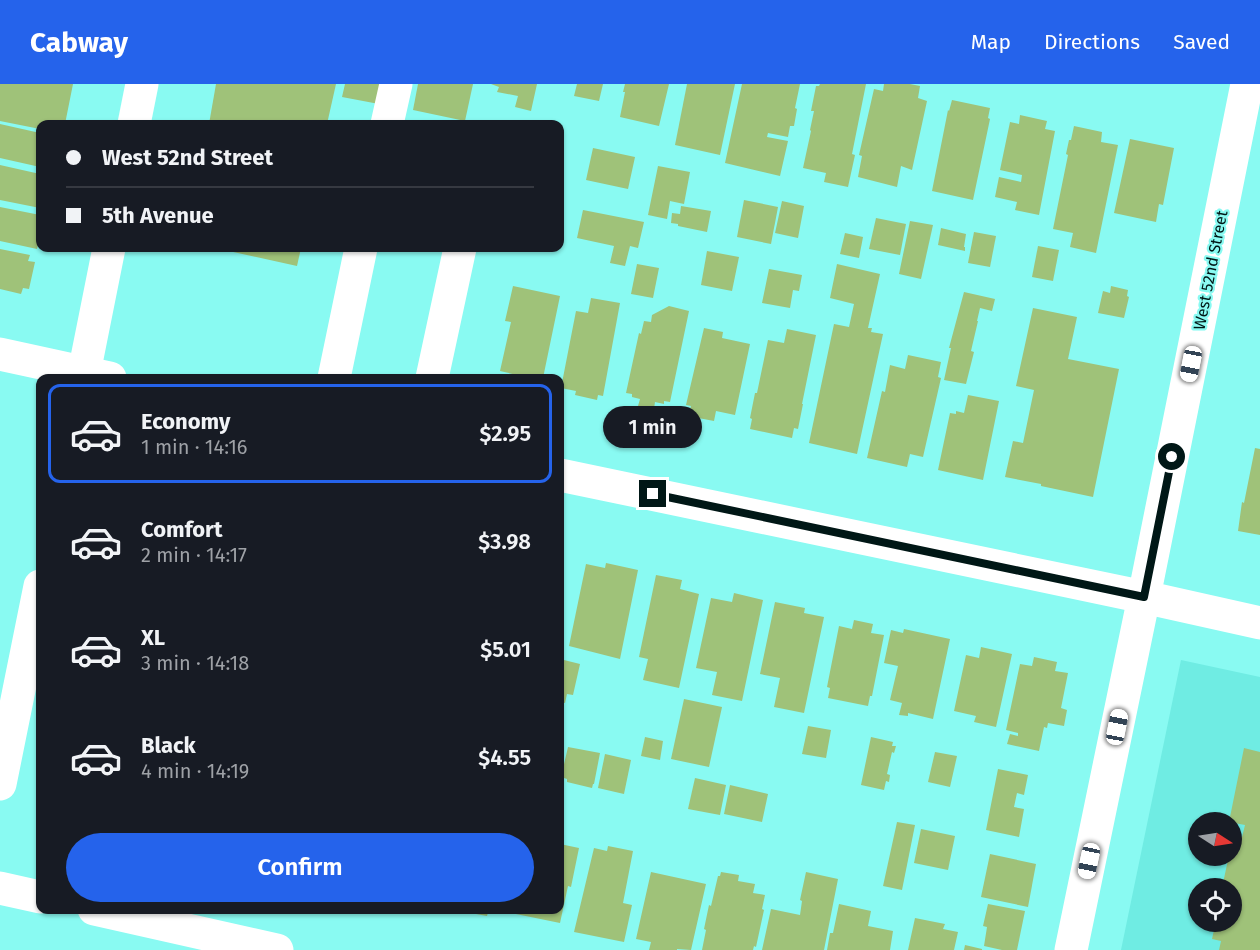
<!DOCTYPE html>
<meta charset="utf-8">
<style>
body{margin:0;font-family:"Fira Sans",sans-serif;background:#20242c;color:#f1f3f6;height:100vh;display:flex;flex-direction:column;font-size:22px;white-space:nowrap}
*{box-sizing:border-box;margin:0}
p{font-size:20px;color:#9ea1a6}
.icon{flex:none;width:33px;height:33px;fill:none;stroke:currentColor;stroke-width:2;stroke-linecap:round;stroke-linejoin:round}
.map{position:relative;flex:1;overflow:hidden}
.sheet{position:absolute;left:36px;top:290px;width:528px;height:540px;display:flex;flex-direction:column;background:#171b24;border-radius:12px;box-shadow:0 2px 4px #0004}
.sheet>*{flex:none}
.hud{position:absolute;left:36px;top:36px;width:528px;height:132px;border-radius:12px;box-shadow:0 2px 4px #0004;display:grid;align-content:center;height:132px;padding:0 30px;background:#171b24}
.needle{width:39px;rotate:102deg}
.tools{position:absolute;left:1188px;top:728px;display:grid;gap:12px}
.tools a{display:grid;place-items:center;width:54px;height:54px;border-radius:50%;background:#171b24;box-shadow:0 2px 4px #0004;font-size:30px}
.end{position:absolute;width:27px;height:27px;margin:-14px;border:8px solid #001716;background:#fff;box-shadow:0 0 0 3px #fff}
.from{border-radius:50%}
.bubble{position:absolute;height:42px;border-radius:21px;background:#171b24;box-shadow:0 2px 4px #0004;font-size:20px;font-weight:600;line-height:42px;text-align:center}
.car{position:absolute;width:18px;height:36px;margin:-18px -9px;border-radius:8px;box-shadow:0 0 4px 2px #0007;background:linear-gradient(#fff 24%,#345 0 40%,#fff 0 76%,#345 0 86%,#fff 0)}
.hud b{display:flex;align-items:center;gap:21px;height:57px;font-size:22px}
.hud b+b{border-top:2px solid #363941}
.hud i{width:15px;height:15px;background:#f1f3f6}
ul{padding:10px 0 0;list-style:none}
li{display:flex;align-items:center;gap:18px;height:99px;margin:0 12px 9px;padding:0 18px;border:3px solid transparent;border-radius:12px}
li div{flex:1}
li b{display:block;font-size:22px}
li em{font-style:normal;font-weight:600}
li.current{border-color:#2563eb}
li>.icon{width:54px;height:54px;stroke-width:1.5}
.primary-button{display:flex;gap:12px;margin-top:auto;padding:12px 30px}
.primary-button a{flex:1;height:69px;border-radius:36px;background:#2563eb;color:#fff;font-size:24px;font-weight:600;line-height:69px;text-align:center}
header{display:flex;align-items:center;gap:36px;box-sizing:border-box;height:84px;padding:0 30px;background:#2563eb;color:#fff}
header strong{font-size:28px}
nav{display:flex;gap:33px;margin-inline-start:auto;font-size:21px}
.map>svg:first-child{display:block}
.built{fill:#6fece3;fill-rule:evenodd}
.building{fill:#9fc279}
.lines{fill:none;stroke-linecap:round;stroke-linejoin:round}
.minor{stroke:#fff;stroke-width:33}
.route{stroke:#001716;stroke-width:8}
.labels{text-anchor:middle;stroke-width:4.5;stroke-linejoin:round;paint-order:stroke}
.street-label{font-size:16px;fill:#001716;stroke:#89faf2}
</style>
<header>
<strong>Cabway</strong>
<nav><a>Map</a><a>Directions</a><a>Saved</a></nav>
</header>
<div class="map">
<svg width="1260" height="866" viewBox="0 0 1260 866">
<rect width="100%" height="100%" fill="#89faf2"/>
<path class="built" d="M1181,576L1260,593V866H1121ZM1198,738H1232V771H1198ZM1198,804H1232V837H1198Z"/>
<g class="building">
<path d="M0,0H73L65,40H40V45L0,37Z"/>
<path d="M216,0H336L327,40H209Z"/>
<path d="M345,0H383L379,20L342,13Z"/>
<path d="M418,0H473L465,37L413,26Z"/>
<path d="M491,0H537L531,27L515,23L518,12L497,8L499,3Z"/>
<path d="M577,0H603L599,17L574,12Z"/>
<path d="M625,0H669L659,42L620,33L625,8H623Z"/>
<path d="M687,0H735L720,71L675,61Z"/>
<path d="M742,0H800L795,24L797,25L794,42H790L788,53L768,49L767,53L788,57L780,92L725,79Z"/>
<path d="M820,0H866L852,70L855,71L848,103L824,98L826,89L803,84L811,47L810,46L814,27H811L816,2H819Z"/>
<path d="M884,0H910L920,2L918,14L927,17L912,86L901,82L897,103L858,93L862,72L859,71L874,5L883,7Z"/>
<path d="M952,16L990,24L988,34L990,35L973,116L932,107L948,26L949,27Z"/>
<path d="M1020,31L1047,37L1045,45L1055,47L1039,131L1015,126L1017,118L995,113L999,93L1021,98L1022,91L1000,86L1010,38L1019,40Z"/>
<path d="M0,40L40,49V83L0,74Z"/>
<path d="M1074,42L1102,48L1101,58L1118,61L1096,169L1070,163L1073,149L1053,145L1068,71L1066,70L1069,56H1071Z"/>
<path d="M1130,55L1174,64L1163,121L1159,120L1156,138L1114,129Z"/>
<path d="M593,64L635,73L628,105L586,96Z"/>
<path d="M0,81L40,90V124L0,116Z"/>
<path d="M658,82L690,88L684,120L670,117L667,135L648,131Z"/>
<path d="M744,116L778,123L771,160L737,153Z"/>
<path d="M782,117L804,122L798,154L775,149Z"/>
<path d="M681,122L711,127L707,148L678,142V140L671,139L672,129L680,130Z"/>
<path d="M0,123L40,131V162L38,161L37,165L0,157Z"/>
<path d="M583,126L644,138L638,164L630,162L625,182L610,179L614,162L577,154Z"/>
<path d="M876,134L906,140L900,171L869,165Z"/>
<path d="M910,137L933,141L921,195L899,190Z"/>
<path d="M941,144L966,150L964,163H965V167L938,161Z"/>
<path d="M974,148L996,152L990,183L968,179Z"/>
<path d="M845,149L863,153L859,174L840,170Z"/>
<path d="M1038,162L1059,166L1053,197L1032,193Z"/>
<path d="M215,164H301L297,182Z"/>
<path d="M0,165L30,171L28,177L35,178L29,205L23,204L21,210L0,205Z"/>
<path d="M707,167L739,173L732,207L701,201Z"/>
<path d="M637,180L659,184L653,214L631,210Z"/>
<path d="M837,180L880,190L868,244H872L871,248L883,250L857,370L809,359L834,240L849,243L854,220L830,214Z"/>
<path d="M769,185L802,191L799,207L793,206L790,224L762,219Z"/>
<path d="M513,202L560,212L543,294L525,293L519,294L517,291L500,287L511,238L505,237Z"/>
<path d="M1111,202L1128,206L1127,212L1129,213L1124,234L1098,229L1103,207L1110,209Z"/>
<path d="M964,208L995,215L992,227L980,224L977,237H978L971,267L974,268L966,300L944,296L951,264H949Z"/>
<path d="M591,214L620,219L603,312L598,311L597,316L575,311L576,307L561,304L576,227L588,229Z"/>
<path d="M669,222L689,227L670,318L664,317V320L655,318L654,325L638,322L640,315L632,313V310L626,309L639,249L641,250L644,237L651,238L652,231Z"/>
<path d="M1033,224L1077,233L1068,275L1119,285L1093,413L1041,402V400L1005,393L1013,357L1023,359L1034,306L1016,302Z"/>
<path d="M704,244L723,248L722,254L750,260L735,331L716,327L714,337L688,332L691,322L686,321Z"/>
<path d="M787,245L816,251L802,320H803L798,345L794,344L792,354L750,345L752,335L750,334L755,309H757L768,256L784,259Z"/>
<path d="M908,271L941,278L938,293L941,294L923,373L910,370L907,383L867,374L882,307L885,308L890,281L905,285Z"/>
<path d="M968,311L999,317L983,396L938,386L950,329L956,330V327L964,329Z"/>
<path d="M1255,364L1260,365V451L1238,447L1242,418L1244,419Z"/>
<path d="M560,471L564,472L561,491H560Z"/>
<path d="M606,479L638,486L620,575L569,562L586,480L605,484Z"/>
<path d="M656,491L682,496L680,505L699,510L679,604L643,596L648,575L639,573Z"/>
<path d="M734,509L763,516L742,617L712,611L717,588L696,584L711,514L732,518Z"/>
<path d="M775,518L805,524L804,529L824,533L804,629L774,623L780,594L760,590Z"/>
<path d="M854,536L873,540L871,549L884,551L872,612H870L868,622L828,614L830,604L827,603L839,542L852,545Z"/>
<path d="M904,545L950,555L933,635L908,629V632L899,631L902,619L890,616L898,582L884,579L891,546L903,549Z"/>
<path d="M981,563L1012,570L996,643L974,638L976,632L954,627L966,571L979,574Z"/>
<path d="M1034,573L1057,578L1055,587L1068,589L1061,624L1067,626L1064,642L1048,639L1047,644L1044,643L1039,667L1007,660L1010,650L1018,652V649L1006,646L1020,580L1032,582Z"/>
<path d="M560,575L580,580L573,611L567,610L565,619L560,618Z"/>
<path d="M684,615L722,623L709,683L671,675Z"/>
<path d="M808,642L831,646L826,674L802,670Z"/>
<path d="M645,653L663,657L660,676L641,672Z"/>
<path d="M871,653L893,658L892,662H896L894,669L892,668L887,690L890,691L889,698L886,697L884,706L861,701Z"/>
<path d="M568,663L600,669L594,700H593L592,704L567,698V695L561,693Z"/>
<path d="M1244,664L1260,668V866H1219L1221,857L1212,855L1216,837H1232V804H1222L1229,771H1232L1233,752L1242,753L1245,741L1229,738Z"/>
<path d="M935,668L957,672L950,703L928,698Z"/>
<path d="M605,670L631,676L624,710L598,704Z"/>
<path d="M998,685L1028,691L1024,711L1017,709L1014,723L1024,725L1019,753L986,746Z"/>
<path d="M695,694L726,701L720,731L688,725Z"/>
<path d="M730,701L768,710L762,738L724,730Z"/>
<path d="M897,738L915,741L902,806L883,802Z"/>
<path d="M921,745L955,752L948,786L914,779Z"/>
<path d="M560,760L579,764L571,803L568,802L560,839L511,829L512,825H560Z"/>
<path d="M608,762L633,767L623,819L632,821L624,858L574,848L594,764L607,767Z"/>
<path d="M990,770L1036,780L1028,823L981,813Z"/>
<path d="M651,788L706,800L691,866L677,865V866H649L651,858L636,855Z"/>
<path d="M721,788L739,791L738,797L755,800L753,809L765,811L762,825L764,826L756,863L754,862L753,866H702L706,846L704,845L709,821L711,822L718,792H720Z"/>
<path d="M806,788L838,795L824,866H762L771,825L800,831L802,817L800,816Z"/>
<path d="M839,820L871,827L868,842L893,847L890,866H827L830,849H833Z"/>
<path d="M988,820L1025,827L1017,866H1002L984,862L987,843L983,842Z"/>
<path d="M466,825H489L487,832L465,828Z"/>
<path d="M915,834L945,840L943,845L958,848L954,866H908Z"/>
<path d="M965,861L982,865V866H964Z"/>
</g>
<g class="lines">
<g class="minor">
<path d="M134,40L142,0"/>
<path d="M387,40L396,0"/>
<path d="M0,270L110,294"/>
<path d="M83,294L109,164"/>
<path d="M334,294L361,164"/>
<path d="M432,294L460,164"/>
<path d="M560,391L1144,513L1260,539"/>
<path d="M0,700L40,502"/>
<path d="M0,804L40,813"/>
<path d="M94,825L277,866"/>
<path d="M1071,866L1144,513L1247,0"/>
</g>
</g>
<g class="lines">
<path class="route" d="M653,410L1144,513L1172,373"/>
</g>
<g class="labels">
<g class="street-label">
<text transform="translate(1210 186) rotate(-79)" y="6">West 52nd Street</text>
</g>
</g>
</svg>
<div class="tools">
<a><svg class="needle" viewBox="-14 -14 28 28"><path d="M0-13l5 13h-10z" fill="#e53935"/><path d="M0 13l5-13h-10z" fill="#9ea1a6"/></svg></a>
<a><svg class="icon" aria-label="locate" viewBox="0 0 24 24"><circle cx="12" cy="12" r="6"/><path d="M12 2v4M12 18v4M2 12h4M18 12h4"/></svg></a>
</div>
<i class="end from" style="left:1172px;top:373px"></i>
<i class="end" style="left:653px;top:410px"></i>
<div class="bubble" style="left:603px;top:322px;width:99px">1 min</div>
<i class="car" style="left:1191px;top:280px;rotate:191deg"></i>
<i class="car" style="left:1117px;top:643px;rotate:11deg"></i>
<i class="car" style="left:1089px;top:777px;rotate:192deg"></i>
<div class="hud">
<b><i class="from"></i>West 52nd Street</b>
<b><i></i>5th Avenue</b>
</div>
<section class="sheet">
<ul>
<li class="current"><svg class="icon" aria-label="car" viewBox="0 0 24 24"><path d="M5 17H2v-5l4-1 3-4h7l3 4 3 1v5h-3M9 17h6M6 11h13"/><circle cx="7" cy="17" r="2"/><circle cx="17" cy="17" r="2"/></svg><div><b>Economy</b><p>1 min · 14:16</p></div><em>$2.95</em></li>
<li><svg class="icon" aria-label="car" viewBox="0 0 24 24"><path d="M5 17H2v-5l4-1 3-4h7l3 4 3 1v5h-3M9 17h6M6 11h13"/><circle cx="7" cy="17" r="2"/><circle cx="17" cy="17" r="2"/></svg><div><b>Comfort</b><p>2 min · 14:17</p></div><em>$3.98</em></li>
<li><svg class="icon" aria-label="car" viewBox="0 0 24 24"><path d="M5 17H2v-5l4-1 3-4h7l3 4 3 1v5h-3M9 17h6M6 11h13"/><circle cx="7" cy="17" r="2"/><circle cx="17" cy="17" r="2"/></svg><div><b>XL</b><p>3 min · 14:18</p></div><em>$5.01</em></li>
<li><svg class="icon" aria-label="car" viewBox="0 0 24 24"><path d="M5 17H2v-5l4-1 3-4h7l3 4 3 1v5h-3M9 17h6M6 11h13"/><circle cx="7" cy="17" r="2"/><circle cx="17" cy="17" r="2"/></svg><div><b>Black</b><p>4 min · 14:19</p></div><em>$4.55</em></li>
</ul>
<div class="primary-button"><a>Confirm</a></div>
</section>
</div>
